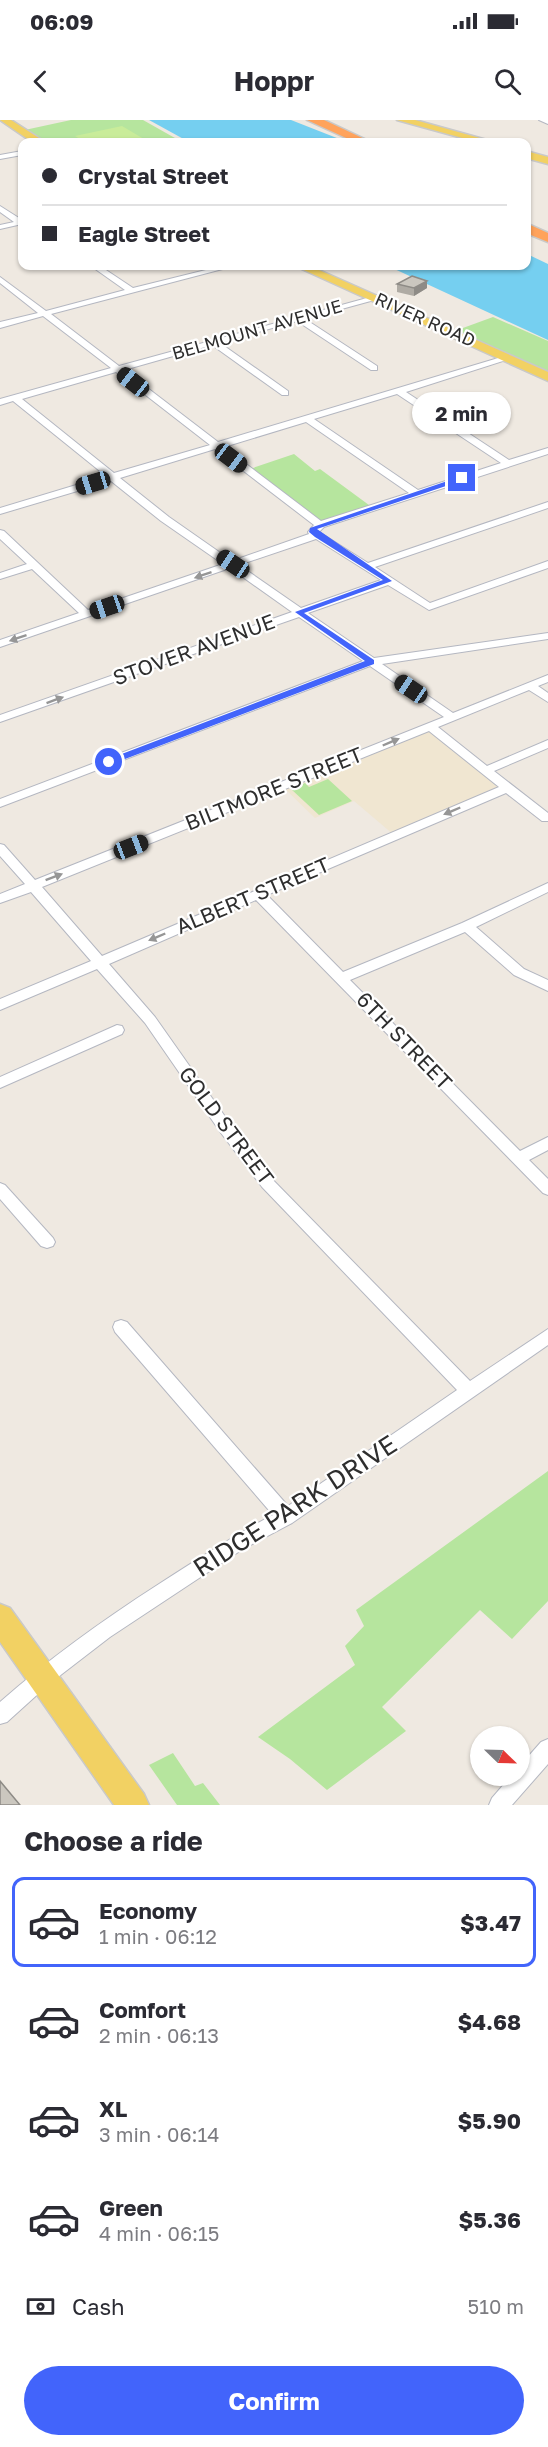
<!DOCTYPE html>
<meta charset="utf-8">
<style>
body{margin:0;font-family:"Golos Text",sans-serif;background:#f2f2f3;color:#2b2b33;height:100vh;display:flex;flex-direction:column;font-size:22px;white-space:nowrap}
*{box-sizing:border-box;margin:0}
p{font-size:20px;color:#7c7c81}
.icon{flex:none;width:33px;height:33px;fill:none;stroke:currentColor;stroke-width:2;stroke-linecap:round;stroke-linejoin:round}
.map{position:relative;height:1685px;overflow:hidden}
.details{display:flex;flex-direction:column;background:#fff;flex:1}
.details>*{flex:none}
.hud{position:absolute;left:18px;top:18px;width:513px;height:132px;border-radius:12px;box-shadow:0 2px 4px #0004;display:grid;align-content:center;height:132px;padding:0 24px;background:#fff}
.needle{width:39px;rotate:113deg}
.controls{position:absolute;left:470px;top:1606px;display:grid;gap:12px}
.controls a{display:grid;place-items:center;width:60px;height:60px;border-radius:50%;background:#fff;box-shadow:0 2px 4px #0004;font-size:30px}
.end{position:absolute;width:27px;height:27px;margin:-14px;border:8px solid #4264fb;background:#fff;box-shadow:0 0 0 3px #fff}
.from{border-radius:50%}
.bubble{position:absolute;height:42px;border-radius:21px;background:#fff;box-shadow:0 2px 4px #0004;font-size:20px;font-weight:700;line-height:42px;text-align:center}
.car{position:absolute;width:18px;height:36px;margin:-18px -9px;border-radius:8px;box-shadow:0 0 4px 2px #0007;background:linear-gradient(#222 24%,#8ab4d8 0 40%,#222 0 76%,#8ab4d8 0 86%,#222 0)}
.hud b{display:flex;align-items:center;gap:21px;height:57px;font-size:22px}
.hud b+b{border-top:2px solid #e1e1e2}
.hud i{width:15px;height:15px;background:#2b2b33}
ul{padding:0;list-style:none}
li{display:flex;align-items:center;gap:18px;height:90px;margin:0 12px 9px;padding:0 12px;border:3px solid transparent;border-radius:12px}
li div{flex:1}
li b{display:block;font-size:22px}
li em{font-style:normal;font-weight:700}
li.active{border-color:#4264fb}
li>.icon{width:54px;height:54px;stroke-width:1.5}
h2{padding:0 24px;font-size:27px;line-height:72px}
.pay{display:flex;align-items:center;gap:15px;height:66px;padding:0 24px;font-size:22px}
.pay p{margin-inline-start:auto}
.cta{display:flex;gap:12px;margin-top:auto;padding:12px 24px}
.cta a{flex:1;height:69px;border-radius:36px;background:#4264fb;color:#fff;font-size:24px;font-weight:700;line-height:69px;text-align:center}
.status{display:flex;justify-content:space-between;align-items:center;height:42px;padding:0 30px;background:#fff;direction:ltr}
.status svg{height:16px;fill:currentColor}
header{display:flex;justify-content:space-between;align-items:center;height:78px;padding:0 24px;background:#fff;font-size:27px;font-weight:700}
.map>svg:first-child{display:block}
.education{fill:#f0e6d1}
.green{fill:#b6e59e}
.pitch{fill:#c9ec9a}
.water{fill:#75cff0}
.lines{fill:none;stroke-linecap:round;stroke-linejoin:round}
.street-casing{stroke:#b4b7c1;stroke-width:2}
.primary-casing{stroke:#c9c9c9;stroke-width:3}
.highway-casing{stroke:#c9c9c9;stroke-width:3}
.street{fill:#fff;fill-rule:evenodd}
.primary{fill:#f2d163;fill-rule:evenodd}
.highway{fill:#ffa35c;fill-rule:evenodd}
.wall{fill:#afaba4}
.shaded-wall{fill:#8e8b86}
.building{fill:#cbc7bf;stroke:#8e8b86;stroke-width:1.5}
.oneway{fill:#969696}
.route{fill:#4264fb}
.labels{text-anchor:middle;stroke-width:4.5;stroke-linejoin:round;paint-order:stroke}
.far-street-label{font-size:18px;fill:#2e2e2e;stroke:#fff}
.street-label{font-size:21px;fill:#2e2e2e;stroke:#fff}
.near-street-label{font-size:26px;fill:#2e2e2e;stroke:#fff}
</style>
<div class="status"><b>06:09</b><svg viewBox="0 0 49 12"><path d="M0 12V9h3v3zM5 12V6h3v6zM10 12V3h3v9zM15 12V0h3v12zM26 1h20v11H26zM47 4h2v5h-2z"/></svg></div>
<header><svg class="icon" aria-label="back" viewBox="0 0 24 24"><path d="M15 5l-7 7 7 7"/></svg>Hoppr<svg class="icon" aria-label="search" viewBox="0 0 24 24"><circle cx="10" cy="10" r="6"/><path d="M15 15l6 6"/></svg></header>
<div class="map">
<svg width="548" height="1685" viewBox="0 0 548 1685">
<rect width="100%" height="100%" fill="#efe9e1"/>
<path class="education" d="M429,606L506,668L394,715L354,681L315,698L283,667Z"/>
<g class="green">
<path d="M71,0H143L182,22H39L20,11Z"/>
<path d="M493,197L548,221V257L452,212Z"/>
<path d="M294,334L315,351L320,349L373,388L320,405L247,350Z"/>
<path d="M328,659L352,681L319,695L291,669L305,663L309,667Z"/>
<path d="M548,1351V1481L512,1519L480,1490L382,1587L406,1611L327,1670L290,1639L258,1617L355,1545L345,1526L364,1506L356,1490Z"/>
<path d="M173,1633L195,1666L203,1663L220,1685H177L149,1645Z"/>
</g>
<path class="pitch" d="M122,6L149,22H85L75,16Z"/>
<g class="water">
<path d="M149,0H291L347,22H189Z"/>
<path d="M527,134L548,144V220L388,146H526Z"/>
</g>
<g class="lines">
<g class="street-casing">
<g id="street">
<path d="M539,0H548V4Z"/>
<path d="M22,31V35L0,39V35Z"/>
<path d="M0,86L22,100V104L0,109V105L14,102L0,92Z"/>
<path d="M91,146H100L133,168L222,146H234L51,194L119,246L378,175V179L305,199L377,246V250H371L297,201L220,223L288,271V275H282L212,225L124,250L218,322L505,236L512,238L406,272L509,340L548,328V334L324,407L319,412L368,443L548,382V388L375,447L430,483L548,441V448L429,490L388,465L308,493L374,538L548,513V519L382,544L453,593L548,555V562L538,566L548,573V582L529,570L438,607L487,646L548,620V628L494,651L548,693V701H542L506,673L267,775L343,852L462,803L548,763V772L476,807L524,849L548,860V871L514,855L465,812L350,860L520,1031L548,1017V1030L529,1040L548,1059V1075L543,1073L256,780L109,844L155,897L231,1005L272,1059L470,1261L548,1209V1225L292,1403L243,1429L110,1517L49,1564L7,1602L0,1604V1582C50,1538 103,1500 159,1464C196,1440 233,1416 273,1395L115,1212L113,1207L115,1202L121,1200L127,1202L288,1386L457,1270L262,1067L221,1013L145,903L97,849L0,890V879L91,841L31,772L0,783V774L25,764L0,736V724L4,725L35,760L444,597L370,546L0,687V679L363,541L299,497L0,602V595L292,492L230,448L0,527V520L79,493L32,449L0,459V453L27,444L0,419V410L4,411L88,490L223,444L161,401L111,361L0,394V388L106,356L13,281L0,285V279L111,248L43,196L0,208V202L38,193L0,163V157L46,191L125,170ZM116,252L210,325L114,353L22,279ZM397,274L501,343L418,370L314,299ZM306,302L409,373L321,401L224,327ZM215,329L314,405L308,412L309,414L232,441L169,397L120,358ZM316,419L381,460L301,488L239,445ZM429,611L499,667L102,836L42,767Z"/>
<path d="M117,905L122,906L124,910L122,914L0,968V957Z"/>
<path d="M0,1063L5,1065L53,1118L55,1122L53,1126L47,1128L41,1126L0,1079Z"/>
<path d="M548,1619V1644L512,1685H489L492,1678L511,1656H519V1647L541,1622Z"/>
</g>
</g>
<g class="primary-casing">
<g id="primary">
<path d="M0,0H11L45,22H32Z"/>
<path d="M397,0H415L494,22H477Z"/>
<path d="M526,31L548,37V44L526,38Z"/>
<path d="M295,146H310L548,252V261Z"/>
<path d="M0,1484L10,1488L144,1674L149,1685H114L0,1522Z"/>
</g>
</g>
<g class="highway-casing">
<g id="highway">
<path d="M307,0H324L371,22H355Z"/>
<path d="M526,103L548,113V122L526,113Z"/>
</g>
</g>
<use href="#street" class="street"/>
<use href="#primary" class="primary"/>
<use href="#highway" class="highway"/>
</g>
<path class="wall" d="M427,161V168L414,176L397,172V164Z"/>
<path class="shaded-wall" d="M427,161V168L414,176V168Z"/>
<g class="building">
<path d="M412,156L427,161L414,168L397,164Z"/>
<path d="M0,1661L20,1685H0Z"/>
</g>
<defs><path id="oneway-solid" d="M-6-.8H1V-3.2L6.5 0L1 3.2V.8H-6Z" transform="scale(1.5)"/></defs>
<g class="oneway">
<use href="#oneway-solid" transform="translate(203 455) rotate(161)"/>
<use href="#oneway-solid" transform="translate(18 518) rotate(161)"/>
<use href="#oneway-solid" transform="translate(55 580) rotate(-20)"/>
<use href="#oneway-solid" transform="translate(391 622) rotate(-23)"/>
<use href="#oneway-solid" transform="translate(452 691) rotate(157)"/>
<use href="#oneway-solid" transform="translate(54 757) rotate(-21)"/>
<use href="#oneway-solid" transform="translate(157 817) rotate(157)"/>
</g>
<path class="route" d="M462,356L464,360L317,409L392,461L304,493L374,540V544L112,644H106V640L365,541L295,492L383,460L315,417L309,412L310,408Z"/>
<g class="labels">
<g class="far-street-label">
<text transform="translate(425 200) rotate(24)" y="6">RIVER ROAD</text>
<text transform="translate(257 210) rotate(-16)" y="6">BELMOUNT AVENUE</text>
</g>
<g class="street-label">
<text transform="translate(194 530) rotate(-20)" y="7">STOVER AVENUE</text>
<text transform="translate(274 669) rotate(-22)" y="7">BILTMORE STREET</text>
<text transform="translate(253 776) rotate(-23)" y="7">ALBERT STREET</text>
<text transform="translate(404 921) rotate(46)" y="7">6TH STREET</text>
<text transform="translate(226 1006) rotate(53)" y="7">GOLD STREET</text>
</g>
<g class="near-street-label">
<text transform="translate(295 1386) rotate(-33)" y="9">RIDGE PARK DRIVE</text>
</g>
</g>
</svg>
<div class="controls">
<a><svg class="needle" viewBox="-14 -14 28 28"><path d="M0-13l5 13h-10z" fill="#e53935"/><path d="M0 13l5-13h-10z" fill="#7c7c81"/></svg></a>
</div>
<i class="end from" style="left:109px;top:642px"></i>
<i class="end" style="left:462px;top:358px"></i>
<div class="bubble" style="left:412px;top:272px;width:99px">2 min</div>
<i class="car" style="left:133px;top:262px;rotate:308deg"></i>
<i class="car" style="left:231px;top:338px;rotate:127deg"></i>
<i class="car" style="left:93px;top:363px;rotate:253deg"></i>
<i class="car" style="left:233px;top:444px;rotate:304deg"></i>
<i class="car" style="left:107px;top:487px;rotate:251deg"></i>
<i class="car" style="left:411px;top:569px;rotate:304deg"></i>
<i class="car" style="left:131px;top:727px;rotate:69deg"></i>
<div class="hud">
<b><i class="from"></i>Crystal Street</b>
<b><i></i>Eagle Street</b>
</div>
</div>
<section class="details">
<h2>Choose a ride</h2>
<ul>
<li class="active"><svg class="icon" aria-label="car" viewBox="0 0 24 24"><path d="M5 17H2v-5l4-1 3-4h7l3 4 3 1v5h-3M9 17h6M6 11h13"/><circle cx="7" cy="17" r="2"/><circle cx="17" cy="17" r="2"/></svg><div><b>Economy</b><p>1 min · 06:12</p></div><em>$3.47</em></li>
<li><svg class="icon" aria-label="car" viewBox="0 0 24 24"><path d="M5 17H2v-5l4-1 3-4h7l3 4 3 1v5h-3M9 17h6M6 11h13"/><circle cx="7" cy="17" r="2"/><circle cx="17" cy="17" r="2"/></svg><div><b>Comfort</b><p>2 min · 06:13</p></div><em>$4.68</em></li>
<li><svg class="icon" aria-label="car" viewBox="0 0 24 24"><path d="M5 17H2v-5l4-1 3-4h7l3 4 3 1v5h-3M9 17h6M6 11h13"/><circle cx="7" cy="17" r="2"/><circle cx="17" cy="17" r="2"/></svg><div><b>XL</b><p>3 min · 06:14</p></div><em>$5.90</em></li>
<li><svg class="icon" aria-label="car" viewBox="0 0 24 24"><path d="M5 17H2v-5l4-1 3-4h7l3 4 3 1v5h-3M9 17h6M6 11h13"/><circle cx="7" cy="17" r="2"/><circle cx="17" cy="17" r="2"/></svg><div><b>Green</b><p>4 min · 06:15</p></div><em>$5.36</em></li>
</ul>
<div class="pay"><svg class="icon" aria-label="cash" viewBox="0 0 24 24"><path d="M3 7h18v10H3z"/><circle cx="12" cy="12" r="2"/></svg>Cash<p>510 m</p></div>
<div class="cta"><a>Confirm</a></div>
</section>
